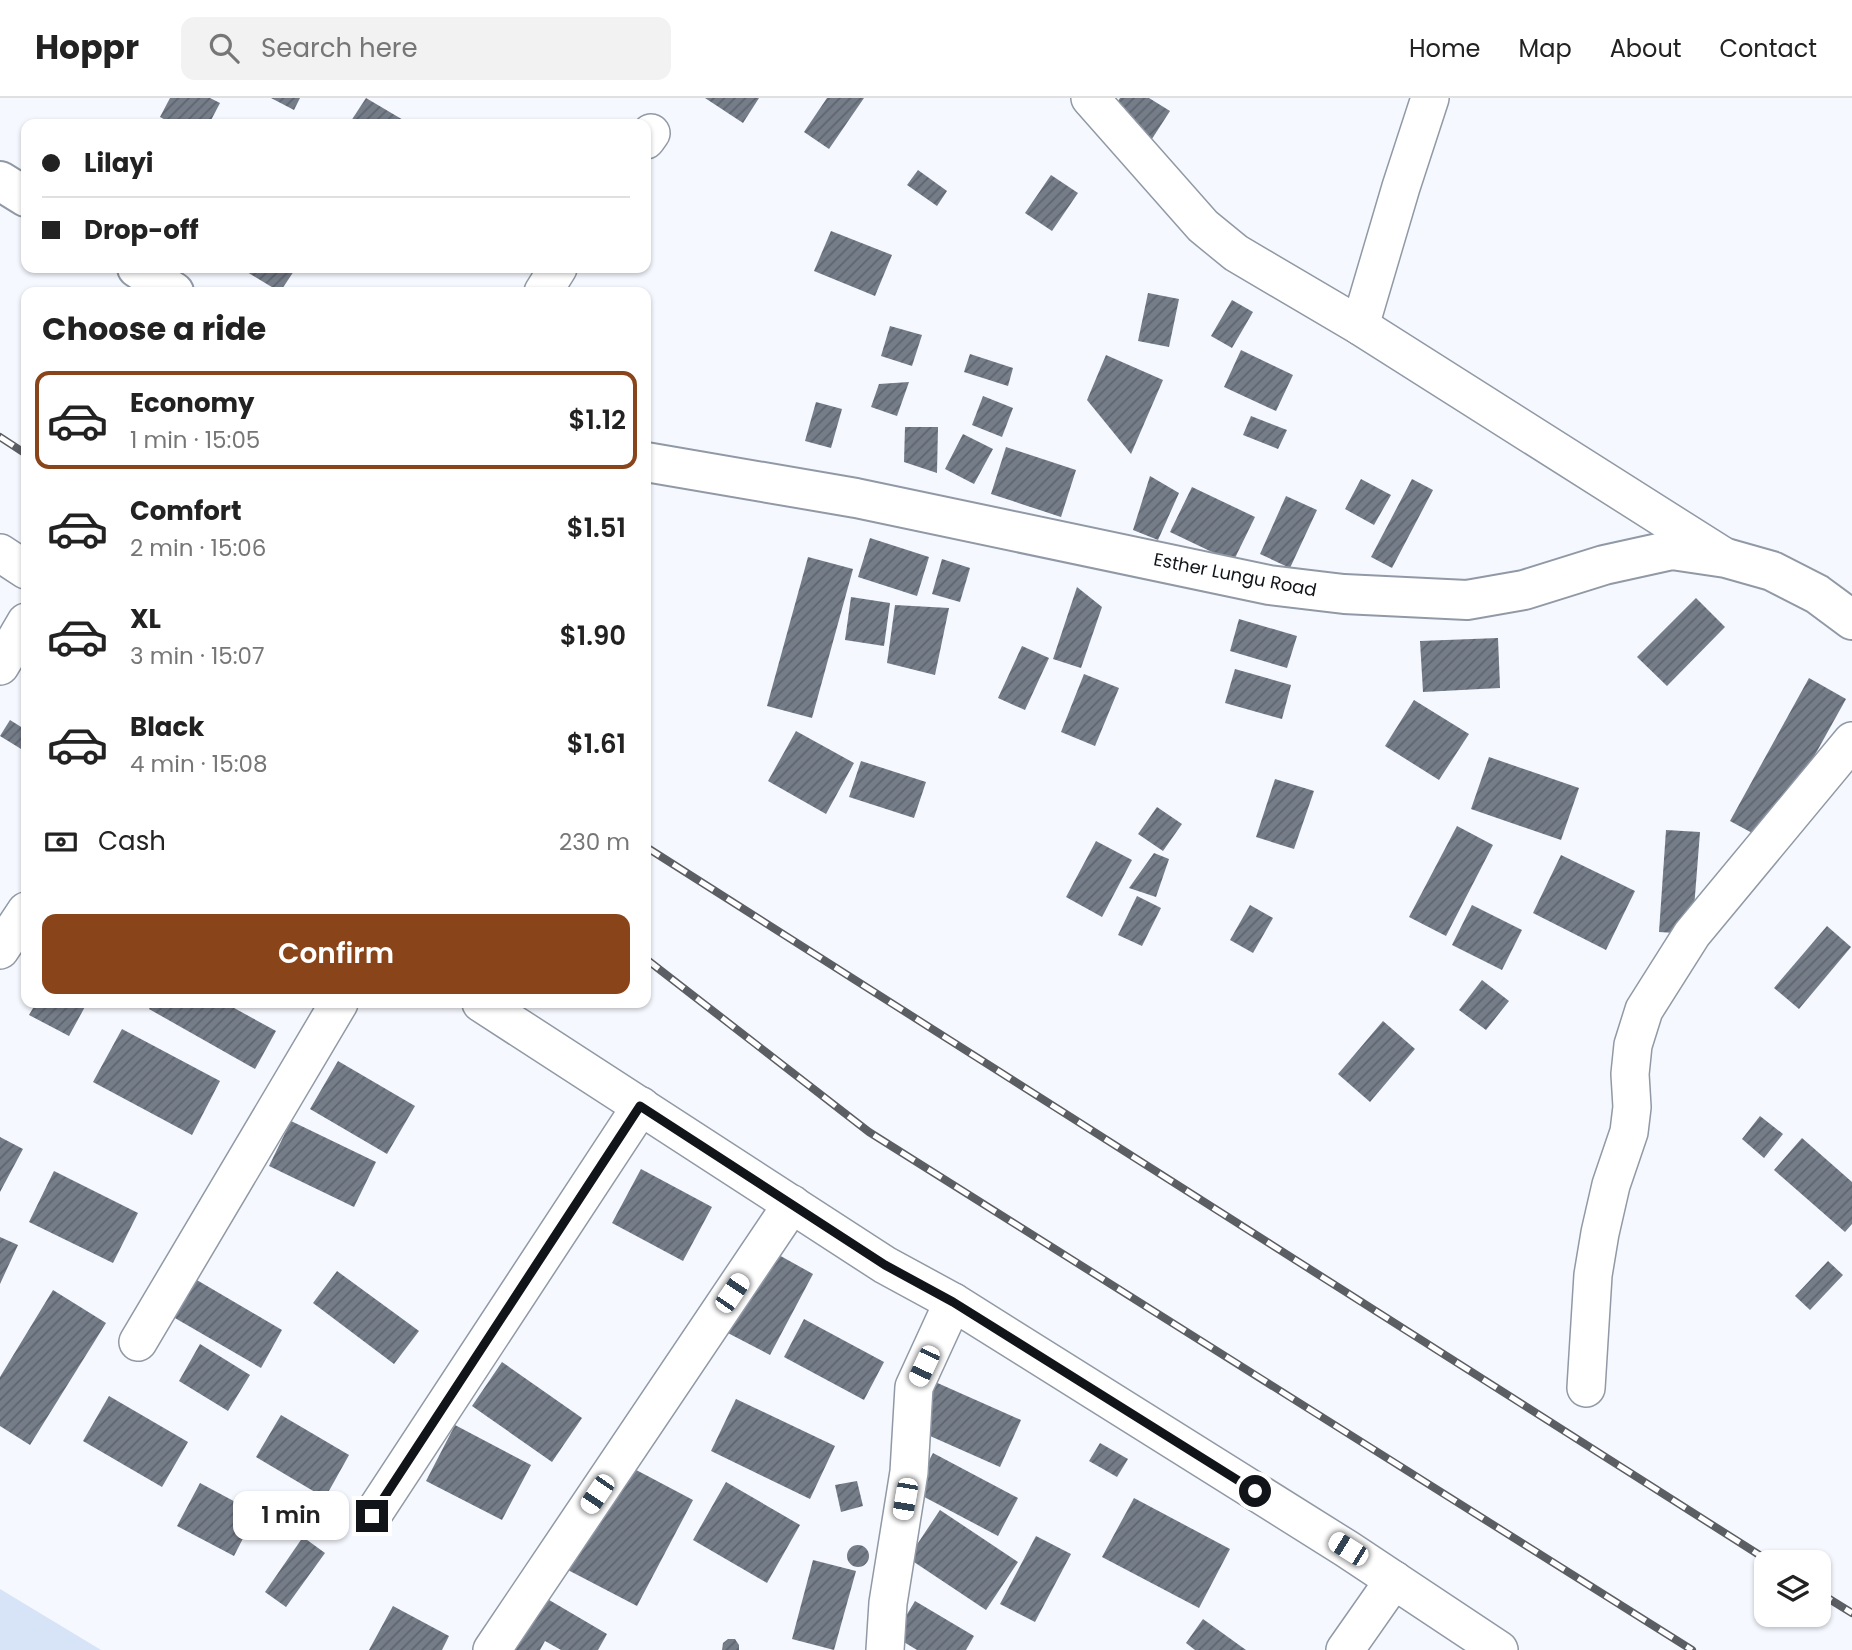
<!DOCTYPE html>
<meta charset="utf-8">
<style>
body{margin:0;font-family:Poppins,sans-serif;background:#f2f2f2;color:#222;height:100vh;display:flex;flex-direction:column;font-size:26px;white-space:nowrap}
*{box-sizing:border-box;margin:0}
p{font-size:23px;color:#767676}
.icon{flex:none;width:38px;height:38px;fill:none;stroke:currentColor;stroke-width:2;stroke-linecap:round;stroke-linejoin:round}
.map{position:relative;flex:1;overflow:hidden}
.drawer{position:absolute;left:21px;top:189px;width:630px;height:721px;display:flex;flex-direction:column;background:#fff;border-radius:14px;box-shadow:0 2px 5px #0004}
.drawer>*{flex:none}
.banner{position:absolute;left:21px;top:21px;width:630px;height:154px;border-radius:14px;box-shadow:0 2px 5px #0004;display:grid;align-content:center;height:154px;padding:0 21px;background:#fff}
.tools{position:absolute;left:1754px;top:1452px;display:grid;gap:14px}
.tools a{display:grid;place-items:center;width:77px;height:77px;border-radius:14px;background:#fff;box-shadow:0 2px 5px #0004;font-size:35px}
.end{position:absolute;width:32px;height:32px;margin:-16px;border:9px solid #111419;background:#fff;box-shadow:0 0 0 4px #fff}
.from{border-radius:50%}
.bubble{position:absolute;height:49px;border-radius:14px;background:#fff;box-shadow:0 2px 5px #0004;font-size:23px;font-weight:600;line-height:49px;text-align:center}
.car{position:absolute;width:21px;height:42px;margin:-21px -10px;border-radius:9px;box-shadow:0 0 5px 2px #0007;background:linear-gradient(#fff 24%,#345 0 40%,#fff 0 76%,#345 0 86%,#fff 0)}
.banner b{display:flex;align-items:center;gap:24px;height:66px;font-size:26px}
.banner b+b{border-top:2px solid #e0e0e0}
.banner i{width:18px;height:18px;background:#222}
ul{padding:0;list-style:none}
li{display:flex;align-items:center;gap:21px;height:98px;margin:0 14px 10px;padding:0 7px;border:4px solid transparent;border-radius:14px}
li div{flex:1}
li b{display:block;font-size:26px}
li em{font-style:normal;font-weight:600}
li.selected{border-color:#894419}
li>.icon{width:63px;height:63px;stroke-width:1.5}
h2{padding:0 21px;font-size:32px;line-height:84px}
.pay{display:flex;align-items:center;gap:18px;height:77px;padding:0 21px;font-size:26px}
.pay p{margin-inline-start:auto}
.button{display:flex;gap:14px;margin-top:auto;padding:14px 21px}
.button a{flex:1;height:80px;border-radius:14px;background:#894419;color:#fff;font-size:28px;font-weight:600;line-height:80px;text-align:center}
header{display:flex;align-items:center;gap:42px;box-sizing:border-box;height:98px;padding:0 35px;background:#fff;border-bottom:2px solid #e0e0e0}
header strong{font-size:33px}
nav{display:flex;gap:38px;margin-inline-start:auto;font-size:24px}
.search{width:490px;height:63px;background:#f2f2f2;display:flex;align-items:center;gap:18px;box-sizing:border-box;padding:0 24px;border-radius:14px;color:#767676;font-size:26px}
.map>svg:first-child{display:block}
.grass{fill:#d7e3f6}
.building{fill:url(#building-hatch)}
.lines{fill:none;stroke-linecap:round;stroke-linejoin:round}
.minor-casing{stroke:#9099a5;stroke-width:40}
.tertiary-casing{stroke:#9099a5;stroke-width:42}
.minor{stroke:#fff;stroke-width:37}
.tertiary{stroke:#fff;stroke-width:38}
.rail-casing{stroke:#5b5e63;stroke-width:8}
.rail{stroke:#fff;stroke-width:5;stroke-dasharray:16;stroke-linecap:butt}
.route{stroke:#111419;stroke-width:9}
.labels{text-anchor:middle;stroke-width:7;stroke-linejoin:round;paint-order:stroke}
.street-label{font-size:18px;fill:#111419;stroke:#fff}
</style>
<header>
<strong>Hoppr</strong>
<div class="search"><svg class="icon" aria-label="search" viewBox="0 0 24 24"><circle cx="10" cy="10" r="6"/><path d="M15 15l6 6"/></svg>Search here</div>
<nav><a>Home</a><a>Map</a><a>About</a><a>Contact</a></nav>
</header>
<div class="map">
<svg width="1852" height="1552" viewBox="0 0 1852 1552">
<defs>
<pattern id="building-hatch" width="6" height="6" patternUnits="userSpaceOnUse" patternTransform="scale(1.75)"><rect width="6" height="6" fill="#757d89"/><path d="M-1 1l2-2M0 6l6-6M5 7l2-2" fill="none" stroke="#5f656f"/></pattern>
</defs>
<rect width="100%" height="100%" fill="#f5f8fe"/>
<path class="grass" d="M0,1491L101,1552H0Z"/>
<g class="building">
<path d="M170,0H210L220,5L209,26H173L160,19Z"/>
<path d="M271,0H300L294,12Z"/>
<path d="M366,0L410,26H349Z"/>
<path d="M705,0H759L743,25Z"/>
<path d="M827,0H864L829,51L804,34Z"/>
<path d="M1120,0H1149L1170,13L1150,44L1109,17Z"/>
<path d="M918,72L947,93L937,108L907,87Z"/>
<path d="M1051,77L1078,95L1052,133L1025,115Z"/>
<path d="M831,133L892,157L875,198L814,173Z"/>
<path d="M250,170H296L280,194L247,174Z"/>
<path d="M1148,195L1179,201L1169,249L1138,243Z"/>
<path d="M1232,202L1253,214L1232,250L1211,238Z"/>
<path d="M890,228L922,237L912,268L881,258Z"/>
<path d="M1241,252L1293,277L1276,313L1224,289Z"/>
<path d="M970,256L1013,270L1008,288L964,274Z"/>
<path d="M1106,257L1163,282L1131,356L1087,302Z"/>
<path d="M909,284L897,318L871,309L879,286Z"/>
<path d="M983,298L1013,310L1002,339L972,327Z"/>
<path d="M816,304L842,311L831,350L805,343Z"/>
<path d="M1251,318L1287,332L1278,351L1243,337Z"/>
<path d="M905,329H938L937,375L904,364Z"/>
<path d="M963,336L993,351L974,386L945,371Z"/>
<path d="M1006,349L1076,372L1061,419L991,396Z"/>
<path d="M1150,378L1179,395L1158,442L1133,432Z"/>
<path d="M1361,381L1391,397L1374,427L1345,411Z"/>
<path d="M1412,381L1433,392L1392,470L1371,459Z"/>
<path d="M1192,389L1255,419L1233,464L1170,434Z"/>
<path d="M1286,398L1317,412L1290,470L1260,456Z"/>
<path d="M870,440L929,459L917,498L858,479Z"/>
<path d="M808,459L853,471L812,620L767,608Z"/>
<path d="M942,461L970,470L960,504L932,496Z"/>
<path d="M1077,489L1102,509L1081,570L1053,561Z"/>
<path d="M851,499L890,505L884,548L845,542Z"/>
<path d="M1696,500L1725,529L1667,588L1637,559Z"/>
<path d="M895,507L949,510L935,577L887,565Z"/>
<path d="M1239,521L1297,538L1287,570L1230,553Z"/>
<path d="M1498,540L1500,590L1423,594L1420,543Z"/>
<path d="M1022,548L1049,560L1025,612L998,600Z"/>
<path d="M1235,571L1291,587L1282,621L1225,605Z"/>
<path d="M1084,576L1119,590L1095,648L1061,634Z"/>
<path d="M1809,580L1846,601L1767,743L1730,723Z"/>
<path d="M1414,602L1469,636L1439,682L1385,648Z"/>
<path d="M10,622L26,632V654L0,638Z"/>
<path d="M796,633L854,665L826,716L768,683Z"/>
<path d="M1489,659L1579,690L1561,742L1471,711Z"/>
<path d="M861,663L926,684L914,720L849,699Z"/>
<path d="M1275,681L1314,693L1294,751L1256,739Z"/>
<path d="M1157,709L1182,726L1163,753L1138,736Z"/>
<path d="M1457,728L1493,747L1446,838L1409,819Z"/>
<path d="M1666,732L1700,734L1692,836L1659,834Z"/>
<path d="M1096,743L1132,762L1102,819L1066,799Z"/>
<path d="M1154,755L1169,761L1156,799L1129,790Z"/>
<path d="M1561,757L1635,793L1606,852L1533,815Z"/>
<path d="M1137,798L1161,810L1142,848L1118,837Z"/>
<path d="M1250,807L1273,820L1253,855L1230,842Z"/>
<path d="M1472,807L1522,832L1502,872L1452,847Z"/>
<path d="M1827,828L1851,849L1799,911L1774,890Z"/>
<path d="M1482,882L1509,903L1486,932L1459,912Z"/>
<path d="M36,905H87L69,938L29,917Z"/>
<path d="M153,905H225L276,933L255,971L149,911Z"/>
<path d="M1383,923L1415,951L1370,1004L1338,976Z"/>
<path d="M122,931L220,983L192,1037L93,984Z"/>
<path d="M338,963L415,1008L387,1056L310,1011Z"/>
<path d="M1760,1018L1783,1036L1764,1060L1742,1041Z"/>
<path d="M291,1023L376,1064L354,1109L269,1068Z"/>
<path d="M0,1039L23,1051L0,1094Z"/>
<path d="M1802,1040L1852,1084V1126L1845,1134L1774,1072Z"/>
<path d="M641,1071L712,1109L683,1163L612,1125Z"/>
<path d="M54,1073L138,1115L113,1165L29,1124Z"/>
<path d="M0,1139L18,1147L0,1186Z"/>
<path d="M768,1151L813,1176L770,1257L724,1233Z"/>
<path d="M1828,1163L1843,1177L1810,1212L1795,1198Z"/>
<path d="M337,1173L419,1233L394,1266L313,1205Z"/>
<path d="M190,1178L282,1232L261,1270L168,1216Z"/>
<path d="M53,1192L106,1225L30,1347L0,1328V1279Z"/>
<path d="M804,1221L884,1264L864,1302L784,1259Z"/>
<path d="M200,1246L250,1277L228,1313L179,1283Z"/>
<path d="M502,1264L582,1320L552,1364L472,1308Z"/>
<path d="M933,1283L1021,1322L1000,1369L912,1330Z"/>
<path d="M109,1298L188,1344L162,1389L83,1343Z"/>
<path d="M736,1301L835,1348L810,1401L711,1353Z"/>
<path d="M281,1317L349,1357L325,1400L256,1359Z"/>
<path d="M455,1327L531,1367L502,1422L426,1383Z"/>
<path d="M1100,1345L1128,1361L1117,1379L1089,1363Z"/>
<path d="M933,1355L1018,1400L998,1438L913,1393Z"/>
<path d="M623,1365L693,1402L637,1508L566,1471Z"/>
<path d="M857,1383L863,1408L841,1414L835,1387Z"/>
<path d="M726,1384L800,1427L767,1485L693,1442Z"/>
<path d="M200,1385L256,1415L234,1458L177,1428Z"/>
<path d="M1134,1400L1230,1451L1199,1510L1102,1459Z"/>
<path d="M940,1412L1018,1464L986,1512L908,1460Z"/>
<path d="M1036,1438L1071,1456L1035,1524L1000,1506Z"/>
<path d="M303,1439L325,1455L286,1509L265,1494Z"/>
<circle cx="858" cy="1458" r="11"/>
<path d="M813,1462L856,1473L834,1552L792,1541Z"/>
<path d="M539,1496L607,1536L598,1552H561L545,1543L540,1552H503Z"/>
<path d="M915,1503L974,1538L966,1552H917L894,1538Z"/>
<path d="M393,1508L449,1538L442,1552H369Z"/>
<path d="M1203,1521L1246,1552H1195L1186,1545Z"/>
<path d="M728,1541H735L739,1547V1552H722L723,1545Z"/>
</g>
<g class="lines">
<g class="minor-casing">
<g id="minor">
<path d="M1090,0L1203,128L1236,155L1360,228L1726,460"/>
<path d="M646,42L651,35"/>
<path d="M543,194L558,170"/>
<path d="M1360,228L1401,89L1430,0"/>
<path d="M0,455L26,472"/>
<path d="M0,568L26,524"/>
<path d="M0,852L26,813"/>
<path d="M481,905L885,1167L953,1204L1347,1451L1499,1552"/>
<path d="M138,1244L339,905"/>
<path d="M1586,1290L1593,1177L1600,1135L1611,1087L1629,1034L1632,1009L1630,976L1633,947L1644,912L1692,836L1852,643"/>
<path d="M372,1418L641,1008"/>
<path d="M492,1552L792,1106"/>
<path d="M885,1552L888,1505L909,1374L914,1289L953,1204"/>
<path d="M1345,1552L1394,1482"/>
</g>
</g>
<g class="tertiary-casing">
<g id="tertiary">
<path d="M0,83L26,99"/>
<path d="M137,170L174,194"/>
<path d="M646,364L856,400L1269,487L1344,496L1467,502L1524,492L1604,467L1672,452L1726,460L1772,473L1817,496L1852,522"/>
</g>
</g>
<use href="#minor" class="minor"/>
<use href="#tertiary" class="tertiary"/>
<g class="rail-casing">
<g id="rail">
<path d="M0,339L26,356"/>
<path d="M646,749L1772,1465"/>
<path d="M646,861L869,1034L1692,1552"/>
<path d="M1818,1494L1852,1515"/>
</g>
</g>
<use href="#rail" class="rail"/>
</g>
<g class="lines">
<path class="route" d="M372,1418L640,1008L885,1167L953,1204L1255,1393"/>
</g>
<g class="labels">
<g class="street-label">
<text transform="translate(1235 477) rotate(11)" y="6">Esther Lungu Road</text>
</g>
</g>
</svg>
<div class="tools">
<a><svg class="icon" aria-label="layers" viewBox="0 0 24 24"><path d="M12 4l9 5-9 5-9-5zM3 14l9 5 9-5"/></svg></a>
</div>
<i class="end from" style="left:1255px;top:1393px"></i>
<i class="end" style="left:372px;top:1418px"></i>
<div class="bubble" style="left:233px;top:1393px;width:116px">1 min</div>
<i class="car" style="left:732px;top:1195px;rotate:34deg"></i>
<i class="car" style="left:924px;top:1268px;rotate:205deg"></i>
<i class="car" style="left:597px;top:1396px;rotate:214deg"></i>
<i class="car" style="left:905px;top:1401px;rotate:190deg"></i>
<i class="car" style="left:1348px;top:1451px;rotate:302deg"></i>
<div class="banner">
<b><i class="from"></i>Lilayi</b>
<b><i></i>Drop-off</b>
</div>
<section class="drawer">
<h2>Choose a ride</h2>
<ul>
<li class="selected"><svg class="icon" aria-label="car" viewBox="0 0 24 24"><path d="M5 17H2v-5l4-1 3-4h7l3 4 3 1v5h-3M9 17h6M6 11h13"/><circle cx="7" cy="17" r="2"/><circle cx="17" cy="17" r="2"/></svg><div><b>Economy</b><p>1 min · 15:05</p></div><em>$1.12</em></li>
<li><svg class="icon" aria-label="car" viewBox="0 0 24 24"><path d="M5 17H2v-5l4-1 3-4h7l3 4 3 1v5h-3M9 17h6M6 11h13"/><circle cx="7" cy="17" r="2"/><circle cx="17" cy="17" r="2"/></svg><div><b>Comfort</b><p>2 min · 15:06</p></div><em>$1.51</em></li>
<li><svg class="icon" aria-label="car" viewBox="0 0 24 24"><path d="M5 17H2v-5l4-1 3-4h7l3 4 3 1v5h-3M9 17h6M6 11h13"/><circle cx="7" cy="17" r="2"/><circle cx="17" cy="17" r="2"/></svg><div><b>XL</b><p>3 min · 15:07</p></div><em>$1.90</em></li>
<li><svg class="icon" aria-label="car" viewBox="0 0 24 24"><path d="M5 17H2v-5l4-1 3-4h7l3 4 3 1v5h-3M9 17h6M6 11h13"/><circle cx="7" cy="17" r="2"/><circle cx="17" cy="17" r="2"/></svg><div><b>Black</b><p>4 min · 15:08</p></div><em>$1.61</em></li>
</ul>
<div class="pay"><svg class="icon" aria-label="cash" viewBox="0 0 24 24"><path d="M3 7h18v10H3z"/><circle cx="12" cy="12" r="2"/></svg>Cash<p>230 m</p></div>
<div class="button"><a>Confirm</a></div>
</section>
</div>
